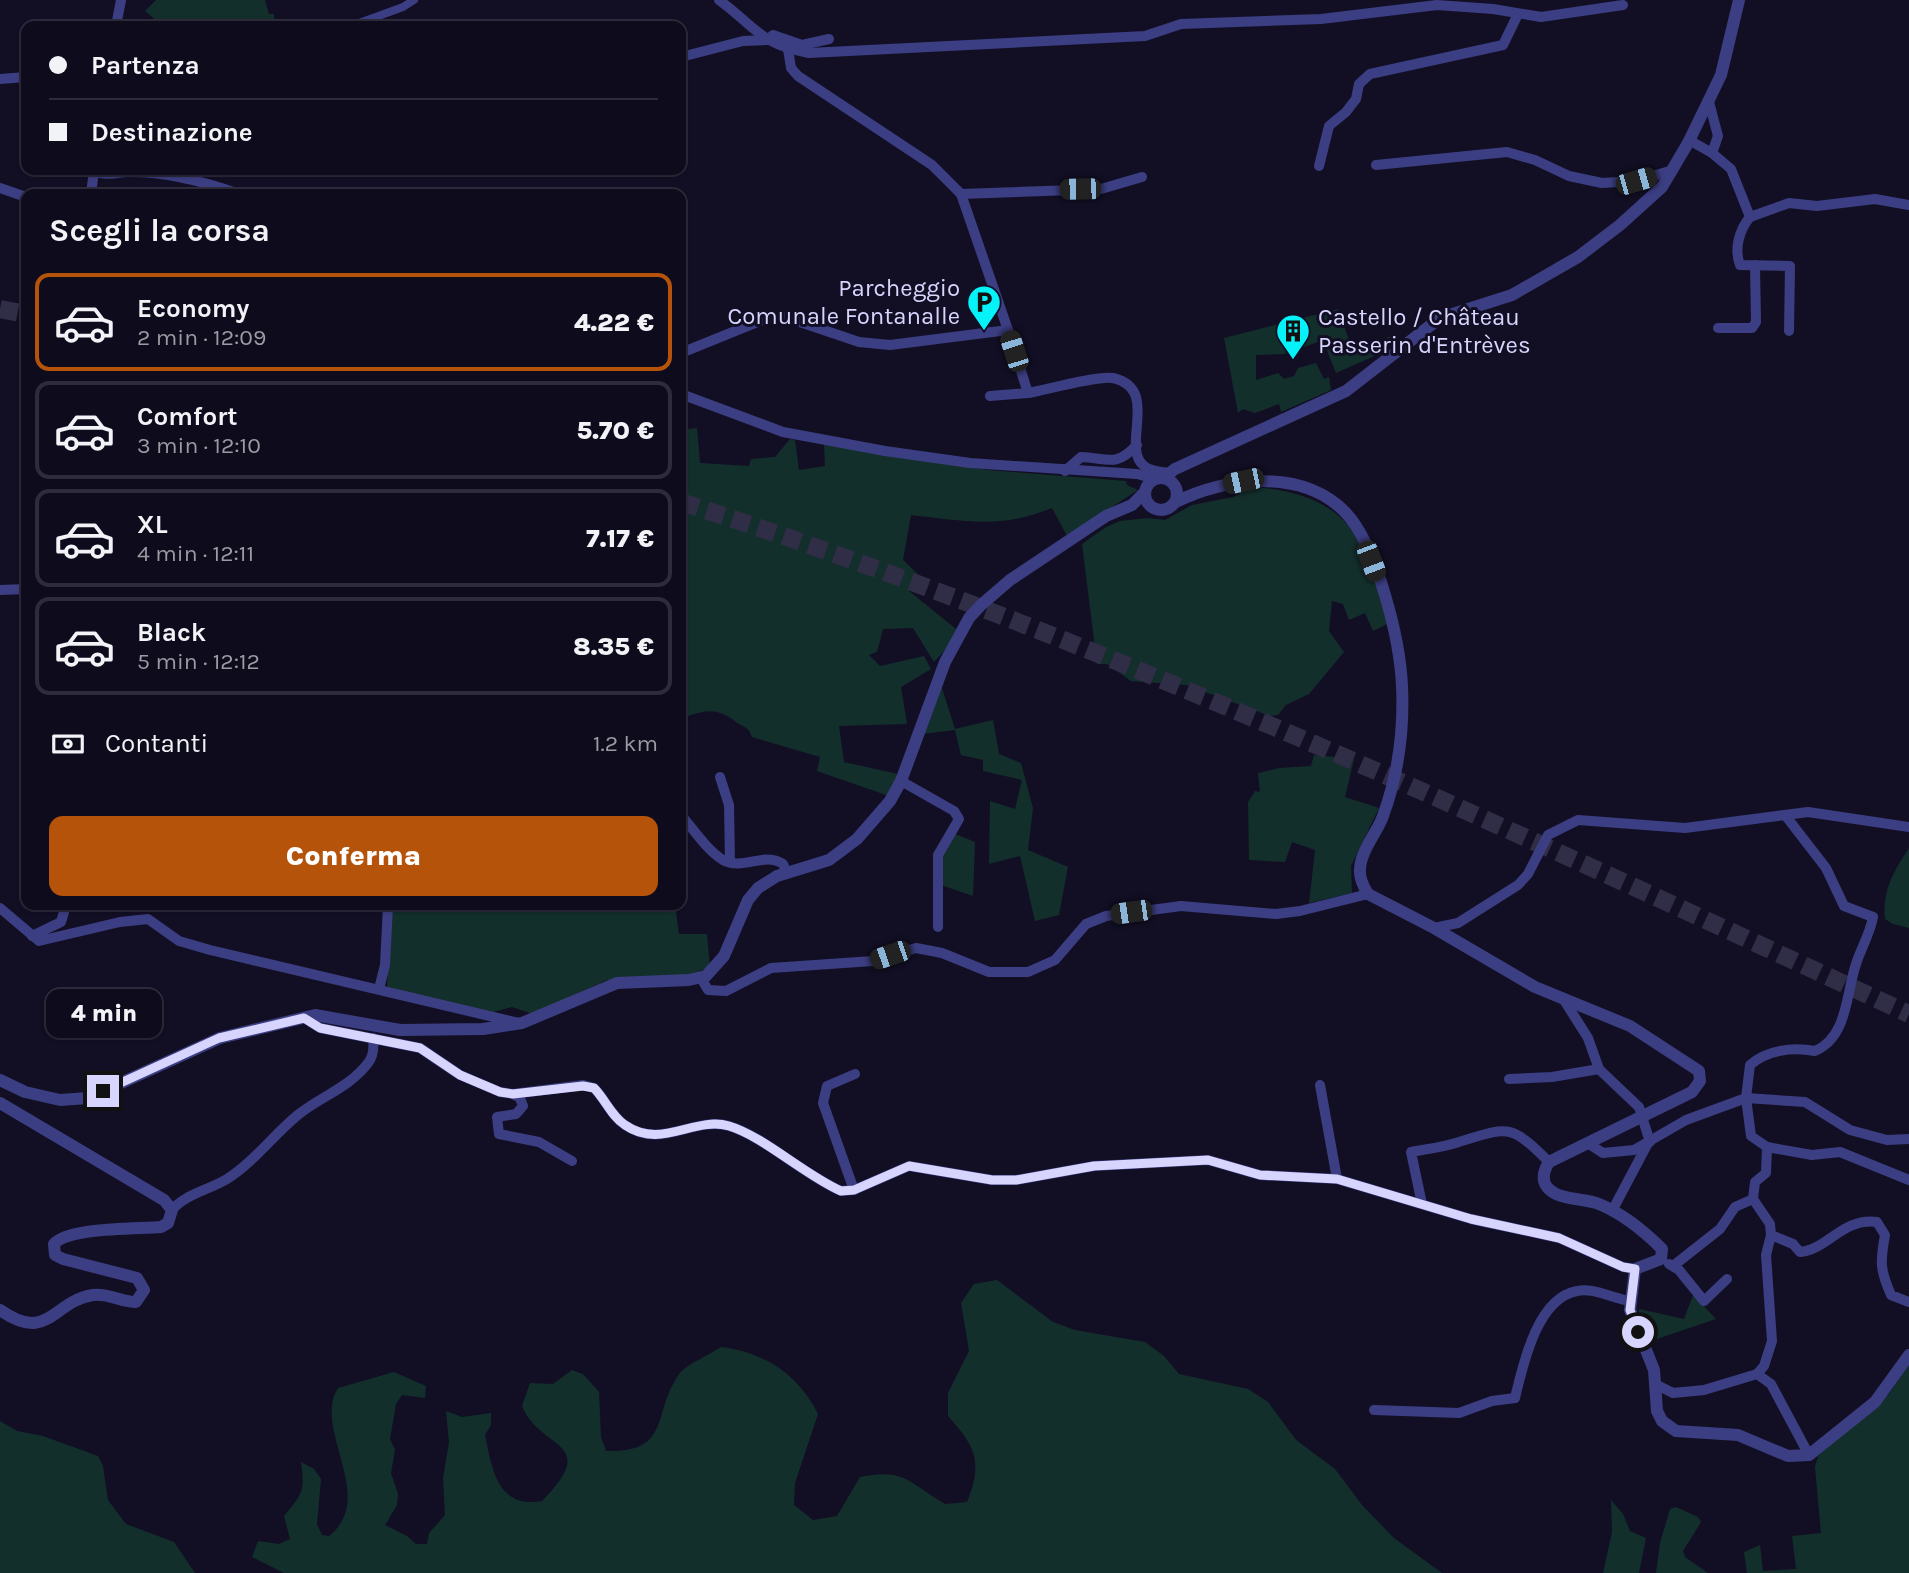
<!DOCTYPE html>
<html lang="it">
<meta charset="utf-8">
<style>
body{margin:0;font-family:Karla,sans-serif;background:#171425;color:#f1f3f6;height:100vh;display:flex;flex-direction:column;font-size:26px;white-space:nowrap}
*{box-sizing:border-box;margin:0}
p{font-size:23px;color:#9b9ba3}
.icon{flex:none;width:38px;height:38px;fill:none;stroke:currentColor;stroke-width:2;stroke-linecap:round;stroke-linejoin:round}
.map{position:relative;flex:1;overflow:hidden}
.drawer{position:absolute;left:21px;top:189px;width:665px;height:721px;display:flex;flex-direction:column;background:#0e0b1c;border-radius:14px;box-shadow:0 2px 5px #0004,0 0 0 2px #2e2b3b}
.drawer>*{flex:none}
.hud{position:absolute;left:21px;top:21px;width:665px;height:154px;border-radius:14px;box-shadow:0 2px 5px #0004,0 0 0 2px #2e2b3b;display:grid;align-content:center;height:154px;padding:0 28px;background:#0e0b1c}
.end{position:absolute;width:32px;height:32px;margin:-16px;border:9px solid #d7d5fe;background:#111;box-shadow:0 0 0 4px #111}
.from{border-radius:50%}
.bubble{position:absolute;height:49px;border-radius:14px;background:#0e0b1c;box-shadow:0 2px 5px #0004,0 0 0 2px #2e2b3b;font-size:23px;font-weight:800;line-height:49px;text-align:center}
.car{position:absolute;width:21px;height:42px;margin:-21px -10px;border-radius:9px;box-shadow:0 0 5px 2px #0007;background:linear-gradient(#222 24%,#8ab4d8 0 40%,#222 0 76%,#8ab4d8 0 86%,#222 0)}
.hud b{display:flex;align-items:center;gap:24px;height:66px;font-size:26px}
.hud b+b{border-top:2px solid #2e2b3b}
.hud i{width:18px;height:18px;background:#f1f3f6}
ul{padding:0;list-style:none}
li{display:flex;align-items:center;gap:21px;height:98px;margin:0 14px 10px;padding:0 14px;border:4px solid #2e2b3b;border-radius:14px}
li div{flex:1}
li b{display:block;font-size:26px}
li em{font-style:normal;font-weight:800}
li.active{border-color:#b45309}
li>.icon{width:63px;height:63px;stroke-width:1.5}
h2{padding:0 28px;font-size:32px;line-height:84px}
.pay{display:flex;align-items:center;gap:18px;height:77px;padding:0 28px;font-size:26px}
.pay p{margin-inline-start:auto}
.primary-button{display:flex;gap:14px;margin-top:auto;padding:14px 28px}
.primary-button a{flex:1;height:80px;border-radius:14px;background:#b45309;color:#fff;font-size:28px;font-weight:800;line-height:80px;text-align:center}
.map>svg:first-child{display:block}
.green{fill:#132f2c}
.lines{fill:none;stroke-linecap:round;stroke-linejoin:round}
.motorway-tunnel{stroke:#302d46;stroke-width:18;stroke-dasharray:18 9;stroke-linecap:butt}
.pedestrian{stroke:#3c3e83;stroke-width:8}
.minor{stroke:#3c3e83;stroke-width:10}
.tertiary{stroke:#3c3e83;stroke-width:12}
.route{stroke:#d7d5fe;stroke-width:9}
.labels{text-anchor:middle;stroke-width:6;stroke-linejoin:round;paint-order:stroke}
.poi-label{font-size:24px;fill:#d7d5fe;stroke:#120f25;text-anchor:end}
</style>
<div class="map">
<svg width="1909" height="1573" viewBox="0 0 1909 1573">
<rect width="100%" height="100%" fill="#120f25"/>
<g class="green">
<path d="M156,0H265L269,14H274L275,26H163L145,11Z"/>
<path d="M1338,309L1348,337L1357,350L1393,335L1395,342L1387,345L1388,350L1336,373L1322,338L1318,342L1284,354L1256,355V380L1278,373L1284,379L1294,376L1298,368L1316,363L1324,379L1329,377L1331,390L1281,412L1279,404L1255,413L1243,409L1238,413L1224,338Z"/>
<path d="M697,428L700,463L749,466L751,459L775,457L790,439L795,440L799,470L825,466L824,444L988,470L1126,481L1127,485L1138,490L1067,536L1052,508C1002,529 963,521 911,515L903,560L925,581L909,591L956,629L946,649L934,662L913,628L883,629L877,652L869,655L880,666L924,656L931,669L901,687L907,724L839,726L844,762L898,774L889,796L817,771L820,757L752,737C748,726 745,728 736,722C719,709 709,709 688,716L681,711V430Z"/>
<path d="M1253,487C1348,494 1368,538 1387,624L1373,631L1365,613L1349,620L1343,604L1332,601L1329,631L1344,652L1309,694L1286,705L1278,715L1270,716L1186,685L1131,681L1107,664H1097L1082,544L1106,527L1120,521L1147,518L1165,520L1192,505L1233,497Z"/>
<path d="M941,685L955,729L993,720L999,754L1021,763L1033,808L1028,850L1068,867L1059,915L1035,921L1020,856L989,864L990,801L1015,809L1022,780L983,771V760L961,755L955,730L922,734Z"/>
<path d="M1314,755L1354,759L1345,797L1379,808L1351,866L1352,893L1309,903L1315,850L1292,842L1285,862L1249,860L1248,802L1255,791L1260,792L1258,773L1279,768L1311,766Z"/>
<path d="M953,833L975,842L973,896L941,885L942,853Z"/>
<path d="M1909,848V928L1893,924L1885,919C1882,890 1894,871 1909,848Z"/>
<path d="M390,905H675L679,934H707L710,967L687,976L607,980L533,1014L512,1007L490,1013L387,987Z"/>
<path d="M997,1280L1053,1322L1075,1330L1145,1342L1164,1356L1179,1374L1248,1389L1268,1402L1296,1440L1335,1469L1362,1505L1394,1538L1442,1573H284L252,1557L258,1541L279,1544L290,1539L284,1516C303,1493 305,1491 301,1462L314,1469L321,1479L317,1524L322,1535L329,1536C378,1497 312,1429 338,1388L394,1372L426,1386L425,1398L402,1395L396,1404L390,1439L395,1450L391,1473L398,1494L397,1505L385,1525L407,1536L416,1544H427L429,1533L445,1515L443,1478L449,1442L446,1411L462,1417L491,1413V1425L485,1435C492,1468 497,1509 542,1501C602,1440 540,1451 522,1406L530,1383L553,1384L572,1370L583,1374L599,1392L601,1437L606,1451C673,1453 651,1412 680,1373C686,1365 711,1354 721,1347C764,1352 799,1375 818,1414L795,1483L794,1505L813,1520L837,1516L860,1477C905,1468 909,1483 945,1504L967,1502C983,1462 976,1447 948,1416V1393L969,1351L961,1303L974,1284Z"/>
<path d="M1693,1295L1716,1319L1648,1342L1638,1317L1639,1309L1684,1319Z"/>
<path d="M1909,1365V1573H1747L1744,1552L1760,1545L1763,1571L1796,1569L1792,1536L1821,1533L1815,1467L1818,1456L1888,1395Z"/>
<path d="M0,1421L17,1431L43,1436L98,1456L103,1466L108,1500L126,1524L174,1542L195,1573H0Z"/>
<path d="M1611,1500L1623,1514L1630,1531L1646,1538L1639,1573H1603L1612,1532Z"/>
<path d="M1676,1507L1698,1517L1701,1522L1683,1551L1685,1557L1708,1573H1656L1660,1543L1670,1509Z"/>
</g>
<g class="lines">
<g class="motorway-tunnel">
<path d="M0,309L26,314"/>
<path d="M681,502C1104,638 1507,828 1909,1014"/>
</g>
<path class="pedestrian" d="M351,26L403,7L414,0"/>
<g class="minor">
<path d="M719,0C757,28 758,43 809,53L1145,36L1181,24L1321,19L1437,5L1493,9L1541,17L1623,5"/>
<path d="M116,26L121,0"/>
<path d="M681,57L743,41L767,40L773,35L802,45L829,39"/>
<path d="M0,79L26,77"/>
<path d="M1709,102L1718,136L1712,153L1731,169L1750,217C1739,230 1734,249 1740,265L1790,266L1789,331"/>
<path d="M1689,140L1712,153"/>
<path d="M1376,165L1507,152L1535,160L1569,176L1602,183L1636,181L1673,170"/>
<path d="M1319,166L1329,126L1346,112L1356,99L1359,84L1370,74L1503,45L1518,14"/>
<path d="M92,170C105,177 116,172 130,172C168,172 203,181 239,194"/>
<path d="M0,188L26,197"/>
<path d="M91,194L94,171"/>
<path d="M324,194H333"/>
<path d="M961,194L1101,189L1142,177"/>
<path d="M1750,217L1789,203L1817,206L1875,199L1909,205"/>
<path d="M1718,328H1752L1756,322L1755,265"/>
<path d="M681,353L770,317L782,316L859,342L890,345L1008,330L961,194L932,165L798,76L791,68L788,49"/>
<path d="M1028,393C1045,390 1099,375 1113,378C1161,389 1120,447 1144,466C1150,471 1161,472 1169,473"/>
<path d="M681,394L783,432L885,451L970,463L1137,474L1155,479"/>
<path d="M990,396L1028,393L1008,330"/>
<path d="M1065,471L1081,457C1108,458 1115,468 1137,445"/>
<path d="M0,590L26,589"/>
<path d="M720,777L729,805L730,862"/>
<path d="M901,781L954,811L959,819L938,855V927"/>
<path d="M681,815C693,829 707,850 723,860C743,871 765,851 783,864L787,873"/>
<path d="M1785,815L1826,868L1844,906L1873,917C1870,934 1861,948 1856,964C1846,993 1848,1037 1815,1051C1792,1047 1767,1050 1750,1065L1746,1098L1751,1136L1767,1147L1766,1173L1755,1182L1753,1199L1770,1224L1771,1235L1793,1244L1800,1252C1827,1250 1843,1217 1877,1222L1885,1235C1880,1262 1880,1270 1891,1295L1909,1302"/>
<path d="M0,908L39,941L120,922L148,919L179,941L210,950L515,1022"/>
<path d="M1434,928L1458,923L1518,885L1528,874L1548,835L1578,820L1685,828L1808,812L1909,827"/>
<path d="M32,936L61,922L66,905"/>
<path d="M701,978L708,990L726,991L771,968L873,961L916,948L942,953L989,972H1028L1055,960L1086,924L1106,916L1181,906L1276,914L1300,911L1368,894"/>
<path d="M379,989L385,965L388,905"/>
<path d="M1564,1000L1588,1038L1599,1069L1639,1107L1650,1142"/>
<path d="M304,1018L320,1028L420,1048L460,1075L500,1092L513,1094L583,1085L594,1088C605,1099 612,1117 625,1125C661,1150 694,1116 729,1126C763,1136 806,1176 841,1191L854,1190L909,1166L992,1180H1016L1094,1166L1208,1160L1260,1175L1337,1179L1471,1219L1559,1238L1623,1267L1635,1269"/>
<path d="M1509,1079L1552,1077L1599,1069"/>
<path d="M1320,1085L1337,1179"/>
<path d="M513,1094L520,1098L523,1106L516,1114L497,1117L499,1134L539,1142L572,1161"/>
<path d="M1589,1144L1603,1153L1634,1150L1686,1120L1746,1098L1805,1102L1850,1130L1887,1140L1909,1139"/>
<path d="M1767,1147L1812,1155L1840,1152L1909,1180"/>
<path d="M854,1190L823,1103L827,1086L855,1074"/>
<path d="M1422,1204L1411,1152C1427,1149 1444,1147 1459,1142C1508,1127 1510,1123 1549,1162"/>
<path d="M172,1210C185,1194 209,1190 227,1179C255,1161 274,1134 299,1114C322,1096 350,1087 368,1063C374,1056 374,1047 373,1038"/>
<path d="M1612,1211L1647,1145"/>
<path d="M1669,1264L1679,1270L1704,1301L1727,1279"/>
<path d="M1673,1266L1720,1229L1735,1207L1753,1199"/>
<path d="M1757,1374L1771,1384L1809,1455"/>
<path d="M1655,1384L1673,1393L1704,1390L1757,1374L1764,1366L1772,1341L1766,1255L1771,1235"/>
<path d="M1374,1410L1459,1413L1492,1401L1515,1398C1523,1365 1537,1298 1577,1291C1593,1287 1614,1299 1630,1301"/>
</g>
<g class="tertiary">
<circle cx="1161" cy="494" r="16"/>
<path d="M1163,478L1175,469L1346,391L1440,318L1512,295L1578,257L1620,225L1662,187L1688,143L1721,75L1739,0"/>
<path d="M1176,502C1225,477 1302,468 1345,512C1377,545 1400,640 1402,686C1404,729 1398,775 1383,816C1377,833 1361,850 1360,869C1359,878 1363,886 1368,894L1434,928L1535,987L1630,1026L1699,1071L1700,1081L1692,1092L1549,1162C1544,1170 1541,1179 1547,1187C1558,1201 1585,1198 1599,1204C1621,1213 1645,1232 1662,1249L1661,1259L1635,1269L1630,1310L1654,1370L1657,1411L1662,1421L1676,1431L1738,1435L1788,1456L1809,1455L1875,1402L1909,1355"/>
<path d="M0,1080L25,1092L60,1100L88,1098L220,1038L315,1015L400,1030L483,1029L522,1023L617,983L689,980L706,976L724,956L748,900L758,888L777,876L829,860L857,839L890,801L901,781L945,662L969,618L981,605L1010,580L1106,516L1132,505L1145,492"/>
<path d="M0,1103L164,1200L172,1210L168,1223L161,1227C137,1229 68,1227 54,1244L55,1255L63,1259L137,1278L144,1290L136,1302C122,1302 108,1293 93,1295C53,1301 48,1344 0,1310"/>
</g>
</g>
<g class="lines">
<path class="route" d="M103,1091L219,1038L304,1018L320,1028L420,1048L460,1075L500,1092L513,1094L583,1086L594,1088C605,1099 612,1117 625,1125C661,1150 694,1116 729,1126C763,1136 806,1176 841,1191L854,1190L909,1166L992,1180H1016L1094,1166L1208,1160L1260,1175L1337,1179L1471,1219L1559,1238L1623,1267L1635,1269L1630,1310L1638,1332"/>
</g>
<defs>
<g id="parking-pin" transform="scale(1.75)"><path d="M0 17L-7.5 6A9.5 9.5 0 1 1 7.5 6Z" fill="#06f2f9" stroke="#120f25"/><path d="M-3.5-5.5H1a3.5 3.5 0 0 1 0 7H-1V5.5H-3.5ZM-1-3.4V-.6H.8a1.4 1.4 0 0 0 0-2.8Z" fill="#111"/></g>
<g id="building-pin" transform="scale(1.75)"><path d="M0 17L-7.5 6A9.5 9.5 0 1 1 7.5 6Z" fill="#06f2f9" stroke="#120f25"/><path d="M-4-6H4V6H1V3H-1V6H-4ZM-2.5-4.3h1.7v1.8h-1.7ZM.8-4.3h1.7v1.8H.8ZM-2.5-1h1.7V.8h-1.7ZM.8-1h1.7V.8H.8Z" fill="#111"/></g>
</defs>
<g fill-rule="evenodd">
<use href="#parking-pin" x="984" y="302"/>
<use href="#building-pin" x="1293" y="331"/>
</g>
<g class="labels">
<g class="poi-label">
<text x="960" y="296">Parcheggio<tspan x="960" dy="28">Comunale Fontanalle</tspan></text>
<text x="1318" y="325" text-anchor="start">Castello / Château<tspan x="1318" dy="28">Passerin d'Entrèves</tspan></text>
</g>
</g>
</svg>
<i class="end from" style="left:1638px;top:1332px"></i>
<i class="end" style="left:103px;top:1091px"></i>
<div class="bubble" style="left:46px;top:989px;width:116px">4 min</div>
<i class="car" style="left:1636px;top:181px;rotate:74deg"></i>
<i class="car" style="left:1080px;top:189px;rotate:269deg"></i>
<i class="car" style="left:1014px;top:351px;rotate:342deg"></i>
<i class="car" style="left:1243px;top:481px;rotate:258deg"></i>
<i class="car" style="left:1371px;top:561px;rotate:159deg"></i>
<i class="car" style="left:1131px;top:912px;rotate:262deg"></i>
<i class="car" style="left:890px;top:955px;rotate:251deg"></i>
<div class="hud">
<b><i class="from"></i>Partenza</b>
<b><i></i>Destinazione</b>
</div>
<section class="drawer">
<h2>Scegli la corsa</h2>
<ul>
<li class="active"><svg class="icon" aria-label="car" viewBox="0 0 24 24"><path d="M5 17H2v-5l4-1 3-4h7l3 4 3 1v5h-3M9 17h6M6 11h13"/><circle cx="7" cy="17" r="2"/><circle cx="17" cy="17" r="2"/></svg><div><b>Economy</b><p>2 min · 12:09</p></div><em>4.22 €</em></li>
<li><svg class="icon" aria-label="car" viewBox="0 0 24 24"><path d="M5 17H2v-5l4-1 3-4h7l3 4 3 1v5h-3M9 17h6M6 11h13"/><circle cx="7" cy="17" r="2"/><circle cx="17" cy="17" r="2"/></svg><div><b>Comfort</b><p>3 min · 12:10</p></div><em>5.70 €</em></li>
<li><svg class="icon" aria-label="car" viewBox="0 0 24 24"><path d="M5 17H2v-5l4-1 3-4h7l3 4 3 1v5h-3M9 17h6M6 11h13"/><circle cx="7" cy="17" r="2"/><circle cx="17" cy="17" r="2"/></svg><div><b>XL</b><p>4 min · 12:11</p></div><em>7.17 €</em></li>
<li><svg class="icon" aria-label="car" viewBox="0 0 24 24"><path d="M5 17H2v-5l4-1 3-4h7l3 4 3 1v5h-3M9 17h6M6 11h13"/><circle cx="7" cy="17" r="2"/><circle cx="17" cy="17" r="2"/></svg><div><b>Black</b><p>5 min · 12:12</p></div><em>8.35 €</em></li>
</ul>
<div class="pay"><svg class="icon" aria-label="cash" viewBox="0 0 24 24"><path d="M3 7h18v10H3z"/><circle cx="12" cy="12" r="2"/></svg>Contanti<p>1.2 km</p></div>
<div class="primary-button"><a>Conferma</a></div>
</section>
</div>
